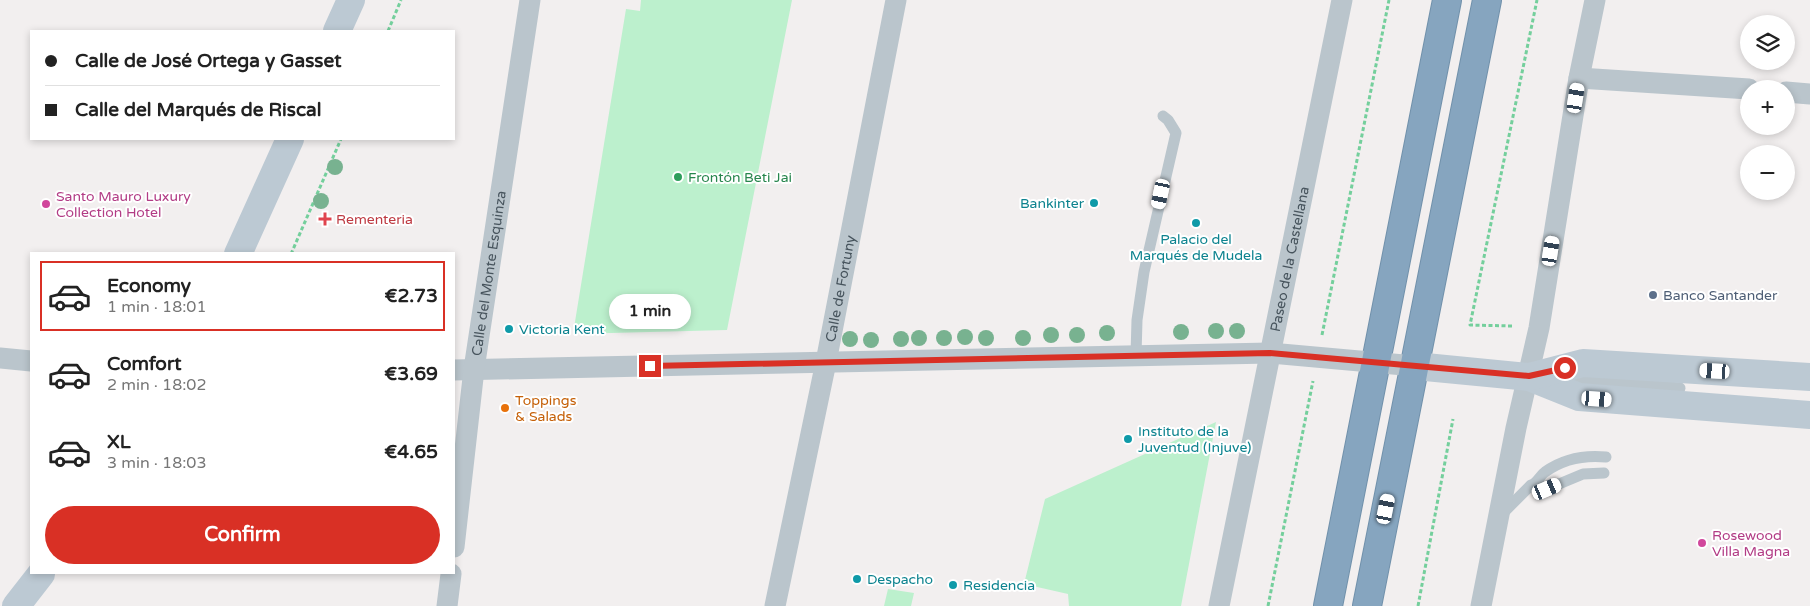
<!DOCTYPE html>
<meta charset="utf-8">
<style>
body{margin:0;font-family:"Varela Round",sans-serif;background:#f6f6f6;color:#222;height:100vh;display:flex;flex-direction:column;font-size:19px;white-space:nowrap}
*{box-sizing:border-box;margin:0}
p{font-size:16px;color:#767676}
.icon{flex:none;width:28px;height:28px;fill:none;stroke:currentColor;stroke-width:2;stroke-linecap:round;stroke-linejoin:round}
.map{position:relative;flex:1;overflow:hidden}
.sheet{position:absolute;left:30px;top:252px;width:425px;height:322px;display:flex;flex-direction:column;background:#fff;border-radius:0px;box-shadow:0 2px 8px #0003}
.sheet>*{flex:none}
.banner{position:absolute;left:30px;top:30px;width:425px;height:110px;border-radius:0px;box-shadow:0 2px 8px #0003;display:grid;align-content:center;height:110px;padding:0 15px;background:#fff}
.fabs{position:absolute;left:1740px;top:15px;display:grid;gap:10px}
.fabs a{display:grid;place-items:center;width:55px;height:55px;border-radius:50%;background:#fff;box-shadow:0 2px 8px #0003;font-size:25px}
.end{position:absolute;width:22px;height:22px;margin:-11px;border:6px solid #d93025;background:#fff;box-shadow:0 0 0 2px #fff}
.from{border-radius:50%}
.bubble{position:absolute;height:35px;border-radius:18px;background:#fff;box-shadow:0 2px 8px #0003;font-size:16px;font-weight:700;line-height:35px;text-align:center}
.car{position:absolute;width:15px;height:30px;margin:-15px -8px;border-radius:6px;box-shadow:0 0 4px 1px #0007;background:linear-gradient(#fff 24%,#345 0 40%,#fff 0 76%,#345 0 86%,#fff 0)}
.banner b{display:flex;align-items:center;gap:18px;height:48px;font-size:19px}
.banner b+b{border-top:1px solid #e0e0e0}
.banner i{width:12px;height:12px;background:#222}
ul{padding:9px 0 0;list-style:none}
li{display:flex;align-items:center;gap:15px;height:70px;margin:0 10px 8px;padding:0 5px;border:2px solid transparent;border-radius:0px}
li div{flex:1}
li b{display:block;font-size:19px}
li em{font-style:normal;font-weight:700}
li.current{border-color:#d93025}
li>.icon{width:45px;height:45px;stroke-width:1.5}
.primary-button{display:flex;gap:10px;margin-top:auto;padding:10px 15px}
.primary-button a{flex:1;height:58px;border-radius:30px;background:#d93025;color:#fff;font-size:20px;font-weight:700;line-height:58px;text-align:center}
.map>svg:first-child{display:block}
.green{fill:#bcf0cd}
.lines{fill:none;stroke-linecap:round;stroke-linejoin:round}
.highway-casing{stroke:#7191ab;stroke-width:30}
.path{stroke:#74cf9c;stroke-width:3;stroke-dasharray:4 2.5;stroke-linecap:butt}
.lane{stroke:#bac5cc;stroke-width:11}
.street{stroke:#bac5cc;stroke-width:21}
.secondary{stroke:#bcc9d3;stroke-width:28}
.highway{stroke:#86a5bf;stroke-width:28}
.tree{fill:#78b290}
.route{stroke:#d93025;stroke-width:6}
.leisure-dot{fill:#2e9e5b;stroke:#fff;stroke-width:2}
.culture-dot{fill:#0f9aa8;stroke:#fff;stroke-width:2}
.hotel-dot{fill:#d1479c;stroke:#fff;stroke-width:2}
.health-dot{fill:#e0444e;stroke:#fff;stroke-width:2}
.service-dot{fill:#5c6f8a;stroke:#fff;stroke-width:2}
.food-dot{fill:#e8710a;stroke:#fff;stroke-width:2}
.labels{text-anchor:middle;stroke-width:4;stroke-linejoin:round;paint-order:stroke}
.leisure-label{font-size:14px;fill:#27864d;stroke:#fff;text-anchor:start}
.hotel-label{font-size:14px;fill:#b23c85;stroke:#fff;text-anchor:start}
.culture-label{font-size:14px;fill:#0d838f;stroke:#fff;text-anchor:start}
.health-label{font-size:14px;fill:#be3a42;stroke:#fff;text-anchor:start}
.street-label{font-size:14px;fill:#47545d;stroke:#fff}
.service-label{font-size:14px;fill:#4e5e75;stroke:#fff;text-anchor:start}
.food-label{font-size:14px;fill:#c56008;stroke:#fff;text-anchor:start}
</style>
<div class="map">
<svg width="1810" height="606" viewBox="0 0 1810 606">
<rect width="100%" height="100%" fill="#f2efef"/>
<g class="green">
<path d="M641,0H792L727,330L573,334L626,9L640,11Z"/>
<path d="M1216,422L1181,606H1069L1068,594L1024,584L1045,499Z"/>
<path d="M888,589L914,593L911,606H884Z"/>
</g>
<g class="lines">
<g class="highway-casing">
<g id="highway">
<path d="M1328,606L1447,0"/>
<path d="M1367,606L1487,0"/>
</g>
</g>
<g class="path">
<path d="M388,31L401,0"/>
<path d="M291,254L341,139"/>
<path d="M1512,326L1470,325L1537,0"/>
<path d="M1322,335L1389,0"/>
<path d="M1268,606L1313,381"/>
<path d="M1418,606L1453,419"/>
</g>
<g class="lane">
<path d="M1136,355L1137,320L1144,272L1176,133L1168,120L1163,116"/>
<path d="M1560,379L1680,388"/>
<path d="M1535,484L1547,489L1583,474L1604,473"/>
<path d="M1502,514L1531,485C1538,483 1539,476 1545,472C1563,459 1585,455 1606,457"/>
</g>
<g class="street">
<path d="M1579,78L1749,89"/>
<path d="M1786,92L1810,94"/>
<path d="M0,358L31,361"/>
<path d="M454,370L1270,353L1415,366"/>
<path id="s1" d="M454,547L474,369L530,0"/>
<path d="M447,606L451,574"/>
<path id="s2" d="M775,606L826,362L896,0"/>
<path id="s3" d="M1219,606L1342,0"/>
<path d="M1481,606L1516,428L1539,328L1579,78L1595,0"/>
</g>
<g class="secondary">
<path d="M337,31L351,0"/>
<path d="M238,254L290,139"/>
<path d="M1415,366L1529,377L1579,397L1810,415"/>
<path d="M1529,377L1583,363L1810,377"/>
<path d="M16,606L41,574"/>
</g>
<use href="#highway" class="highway"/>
</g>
<g class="tree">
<circle cx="335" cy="167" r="8"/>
<circle cx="321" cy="201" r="8"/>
<circle cx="1216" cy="331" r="8"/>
<circle cx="1237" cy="331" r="8"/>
<circle cx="1181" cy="332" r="8"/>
<circle cx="1107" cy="333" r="8"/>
<circle cx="1051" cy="335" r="8"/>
<circle cx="1077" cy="335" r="8"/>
<circle cx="965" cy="337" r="8"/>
<circle cx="919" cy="338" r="8"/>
<circle cx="944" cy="338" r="8"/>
<circle cx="986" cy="338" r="8"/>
<circle cx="1023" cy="338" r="8"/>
<circle cx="850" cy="339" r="8"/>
<circle cx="901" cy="339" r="8"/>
<circle cx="871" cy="340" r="8"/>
</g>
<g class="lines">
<path class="route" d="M650,366L1270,353L1529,376L1565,368"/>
</g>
<circle class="leisure-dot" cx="678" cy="177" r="5"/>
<g class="culture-dot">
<circle cx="1094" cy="203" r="5"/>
<circle cx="1196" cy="223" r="5"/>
<circle cx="509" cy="329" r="5"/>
<circle cx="1128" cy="439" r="5"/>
<circle cx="857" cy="579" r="5"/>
<circle cx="953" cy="585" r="5"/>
</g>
<g class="hotel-dot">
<circle cx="46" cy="204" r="5"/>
<circle cx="1702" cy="543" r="5"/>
</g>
<path class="health-dot" d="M322.5 211.5h5v5h5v5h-5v5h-5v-5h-5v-5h5z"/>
<circle class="service-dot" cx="1653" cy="295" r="5"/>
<circle class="food-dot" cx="505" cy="408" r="5"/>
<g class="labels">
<g class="leisure-label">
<text x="688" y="182">Frontón Beti Jai</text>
</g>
<g class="hotel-label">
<text x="56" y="201">Santo Mauro Luxury<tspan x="56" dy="16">Collection Hotel</tspan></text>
<text x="1712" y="540">Rosewood<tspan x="1712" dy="16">Villa Magna</tspan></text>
</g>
<g class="culture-label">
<text x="1084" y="208" text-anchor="end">Bankinter</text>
<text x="1196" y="244" text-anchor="middle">Palacio del<tspan x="1196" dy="16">Marqués de Mudela</tspan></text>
<text x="519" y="334">Victoria Kent</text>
<text x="1138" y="436">Instituto de la<tspan x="1138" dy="16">Juventud (Injuve)</tspan></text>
<text x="867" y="584">Despacho</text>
<text x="963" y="590">Residencia</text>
</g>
<g class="health-label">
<text x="336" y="224">Rementeria</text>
</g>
<g class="street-label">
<text dy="5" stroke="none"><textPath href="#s3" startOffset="354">Paseo de la Castellana</textPath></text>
<text dy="5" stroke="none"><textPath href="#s1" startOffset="276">Calle del Monte Esquinza</textPath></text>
<text dy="5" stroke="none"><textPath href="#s2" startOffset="324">Calle de Fortuny</textPath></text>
</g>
<g class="service-label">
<text x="1663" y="300">Banco Santander</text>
</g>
<g class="food-label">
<text x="515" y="405">Toppings<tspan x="515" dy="16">&amp; Salads</tspan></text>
</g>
</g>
</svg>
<div class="fabs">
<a><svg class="icon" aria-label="layers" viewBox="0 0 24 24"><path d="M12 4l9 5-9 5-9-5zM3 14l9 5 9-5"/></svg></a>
<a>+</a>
<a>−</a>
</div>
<i class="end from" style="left:1565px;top:368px"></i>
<i class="end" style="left:650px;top:366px"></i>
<div class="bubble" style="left:609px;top:294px;width:82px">1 min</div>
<i class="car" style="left:1576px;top:98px;rotate:9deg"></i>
<i class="car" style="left:1161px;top:194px;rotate:192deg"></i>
<i class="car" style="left:1551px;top:251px;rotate:9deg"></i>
<i class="car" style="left:1715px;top:371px;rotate:273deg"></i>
<i class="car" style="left:1597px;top:399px;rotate:94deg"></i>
<i class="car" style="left:1547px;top:489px;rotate:67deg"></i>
<i class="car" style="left:1386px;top:509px;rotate:11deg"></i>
<div class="banner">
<b><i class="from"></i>Calle de José Ortega y Gasset</b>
<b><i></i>Calle del Marqués de Riscal</b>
</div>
<section class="sheet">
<ul>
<li class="current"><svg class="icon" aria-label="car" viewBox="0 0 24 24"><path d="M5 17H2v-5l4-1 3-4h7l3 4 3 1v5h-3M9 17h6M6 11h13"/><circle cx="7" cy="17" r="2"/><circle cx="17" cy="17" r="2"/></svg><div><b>Economy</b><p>1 min · 18:01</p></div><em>€2.73</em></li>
<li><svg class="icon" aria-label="car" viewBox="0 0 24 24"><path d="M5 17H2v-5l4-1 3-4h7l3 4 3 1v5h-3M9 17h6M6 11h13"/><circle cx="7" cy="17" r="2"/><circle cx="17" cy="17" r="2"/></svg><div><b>Comfort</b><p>2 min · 18:02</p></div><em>€3.69</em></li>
<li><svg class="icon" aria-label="car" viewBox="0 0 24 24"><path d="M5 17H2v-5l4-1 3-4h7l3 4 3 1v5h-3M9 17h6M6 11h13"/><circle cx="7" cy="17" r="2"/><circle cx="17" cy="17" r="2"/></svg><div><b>XL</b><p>3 min · 18:03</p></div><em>€4.65</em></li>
</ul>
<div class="primary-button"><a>Confirm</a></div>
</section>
</div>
